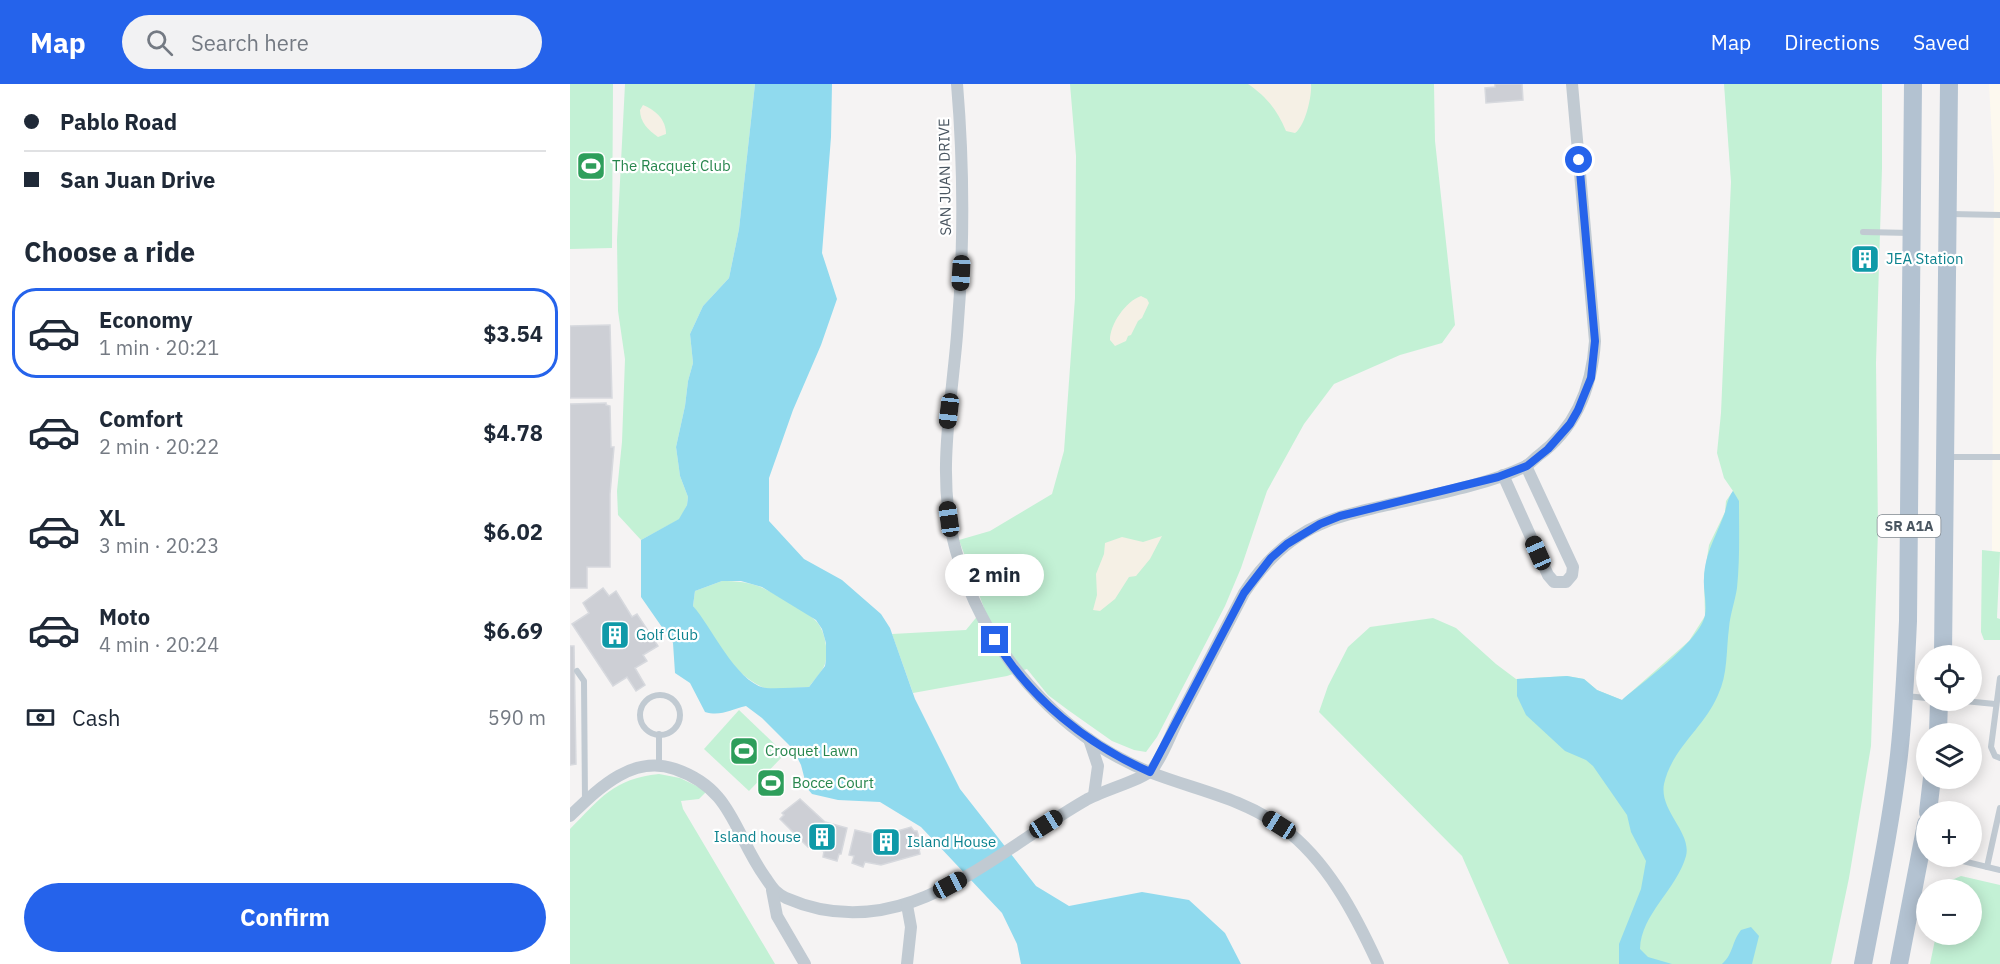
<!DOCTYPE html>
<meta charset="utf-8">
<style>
body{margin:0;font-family:"IBM Plex Sans",sans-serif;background:#f2f2f3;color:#1f2937;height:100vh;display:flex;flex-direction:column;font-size:22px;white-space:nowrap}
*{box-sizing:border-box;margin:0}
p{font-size:20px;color:#747a83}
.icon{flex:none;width:33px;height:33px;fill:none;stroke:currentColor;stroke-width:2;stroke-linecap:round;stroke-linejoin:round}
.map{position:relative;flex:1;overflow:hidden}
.side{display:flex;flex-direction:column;background:#fff;width:570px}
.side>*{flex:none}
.top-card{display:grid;align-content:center;height:132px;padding:0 24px;background:#fff}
.tools{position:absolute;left:1346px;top:561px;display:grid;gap:12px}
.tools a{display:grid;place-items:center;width:66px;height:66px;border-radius:50%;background:#fff;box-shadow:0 3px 15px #0003;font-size:30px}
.end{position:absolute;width:27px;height:27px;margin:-14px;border:8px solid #2563eb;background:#fff;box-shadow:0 0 0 3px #fff}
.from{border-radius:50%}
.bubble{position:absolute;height:42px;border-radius:21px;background:#fff;box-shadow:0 3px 15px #0003;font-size:20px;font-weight:800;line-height:42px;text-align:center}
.car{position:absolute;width:18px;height:36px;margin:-18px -9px;border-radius:8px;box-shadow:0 0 4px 2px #0007;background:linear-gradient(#222 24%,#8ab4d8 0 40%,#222 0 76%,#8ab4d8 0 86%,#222 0)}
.top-card b{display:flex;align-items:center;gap:21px;height:57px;font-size:22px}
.top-card b+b{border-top:2px solid #e0e1e3}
.top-card i{width:15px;height:15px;background:#1f2937}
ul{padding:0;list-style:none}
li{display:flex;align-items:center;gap:18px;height:90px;margin:0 12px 9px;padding:0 12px;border:3px solid transparent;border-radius:24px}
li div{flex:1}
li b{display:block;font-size:22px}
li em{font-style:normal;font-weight:800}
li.selected{border-color:#2563eb}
li>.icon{width:54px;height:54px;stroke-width:1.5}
h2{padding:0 24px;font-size:27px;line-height:72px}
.pay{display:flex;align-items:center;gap:15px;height:66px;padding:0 24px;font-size:22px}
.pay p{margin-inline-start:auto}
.action{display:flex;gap:12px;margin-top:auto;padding:12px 24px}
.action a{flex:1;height:69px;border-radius:36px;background:#2563eb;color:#fff;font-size:24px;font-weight:800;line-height:69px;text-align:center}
header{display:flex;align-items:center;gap:36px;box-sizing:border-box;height:84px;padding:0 30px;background:#2563eb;color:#fff}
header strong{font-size:28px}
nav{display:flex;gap:33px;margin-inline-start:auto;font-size:21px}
.search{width:420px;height:54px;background:#f2f2f3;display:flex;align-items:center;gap:15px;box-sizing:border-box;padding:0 21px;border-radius:33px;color:#747a83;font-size:22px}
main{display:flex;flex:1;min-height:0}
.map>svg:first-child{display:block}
.commercial{fill:#fdf9ef}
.green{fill:#c3f1d5}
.sand{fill:#f5f0e5}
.water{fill:#90daee;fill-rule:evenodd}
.building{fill:#cdcfd5;stroke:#d7d9de;stroke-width:1.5}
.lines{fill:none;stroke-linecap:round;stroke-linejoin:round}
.service{stroke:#c1cad2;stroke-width:6}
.minor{stroke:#c1cad2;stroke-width:12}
.primary{stroke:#b3c2d1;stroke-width:18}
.route{stroke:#2563eb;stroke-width:8}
.labels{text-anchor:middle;stroke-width:4.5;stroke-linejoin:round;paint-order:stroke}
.shield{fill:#fff;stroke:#808990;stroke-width:1.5}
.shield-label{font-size:14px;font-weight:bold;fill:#4a5661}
.leisure-label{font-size:15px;fill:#27864d;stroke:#fff;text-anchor:start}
.street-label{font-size:15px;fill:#4a5661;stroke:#fff}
.culture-label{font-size:15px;fill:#0d838f;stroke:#fff;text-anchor:start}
</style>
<header>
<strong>Map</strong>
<div class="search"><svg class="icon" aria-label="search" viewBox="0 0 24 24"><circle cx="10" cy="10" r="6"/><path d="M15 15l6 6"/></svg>Search here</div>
<nav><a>Map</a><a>Directions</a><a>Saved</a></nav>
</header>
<main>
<section class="side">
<div class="top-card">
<b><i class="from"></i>Pablo Road</b>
<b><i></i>San Juan Drive</b>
</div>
<h2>Choose a ride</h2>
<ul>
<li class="selected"><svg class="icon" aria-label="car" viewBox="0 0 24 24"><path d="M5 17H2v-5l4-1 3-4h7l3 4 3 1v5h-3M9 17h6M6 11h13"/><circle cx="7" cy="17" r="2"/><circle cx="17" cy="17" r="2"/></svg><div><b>Economy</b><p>1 min · 20:21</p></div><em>$3.54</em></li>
<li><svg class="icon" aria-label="car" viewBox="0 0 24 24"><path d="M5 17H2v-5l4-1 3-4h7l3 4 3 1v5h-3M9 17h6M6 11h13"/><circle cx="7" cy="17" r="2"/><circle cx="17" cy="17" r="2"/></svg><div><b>Comfort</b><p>2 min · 20:22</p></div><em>$4.78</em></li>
<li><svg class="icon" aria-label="car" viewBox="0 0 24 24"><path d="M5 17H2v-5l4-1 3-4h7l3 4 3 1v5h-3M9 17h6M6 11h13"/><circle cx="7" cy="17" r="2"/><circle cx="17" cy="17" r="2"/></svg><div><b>XL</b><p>3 min · 20:23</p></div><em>$6.02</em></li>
<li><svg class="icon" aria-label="car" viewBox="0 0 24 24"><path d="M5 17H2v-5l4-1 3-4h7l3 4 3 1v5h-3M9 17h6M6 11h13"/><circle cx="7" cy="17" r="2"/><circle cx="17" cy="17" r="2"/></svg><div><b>Moto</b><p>4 min · 20:24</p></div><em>$6.69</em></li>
</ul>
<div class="pay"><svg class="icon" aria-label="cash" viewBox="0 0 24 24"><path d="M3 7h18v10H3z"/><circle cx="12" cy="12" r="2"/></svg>Cash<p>590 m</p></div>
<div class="action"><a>Confirm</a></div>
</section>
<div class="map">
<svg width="1430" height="880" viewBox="0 0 1430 880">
<rect width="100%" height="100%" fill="#f5f3f3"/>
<path class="commercial" d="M1419,0H1430V468H1422L1424,92Z"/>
<g class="green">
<path d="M0,0H43L42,164L0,165Z"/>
<path d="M55,0H185L169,145L159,194L133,222L120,250L123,279L118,297L115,322L106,363L110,392L118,413L117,421L110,435L71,456L48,431L47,407L52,358L55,275L48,227L47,156Z"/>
<path d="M500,0H864L865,57L885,241L872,259L830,271L764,300L734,340L697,407L671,484L655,522L587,653L576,668L564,666L542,657L498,626L478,611L457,585L437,592L343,609L322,550L396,546L414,524L389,456L420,447L482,410L494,367L505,214L506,72Z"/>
<path d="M1154,0H1312V84L1306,279L1308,447L1301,662L1279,794L1261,880H939L892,772L749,628L758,602L778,563L800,543L863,534L886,544L926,580L946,595L997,592L1014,595L1027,606L1052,616L1119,557L1135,532L1134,493L1139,461L1155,428L1156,417L1163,407L1154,394L1147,369L1151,329L1161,98Z"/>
<path d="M1412,466L1430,468L1427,534L1430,535V556H1414L1411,548Z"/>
<path d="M152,497C166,497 180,498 193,504C207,511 234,525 245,536C255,545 259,568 255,580C252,588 244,596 239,603C226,603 204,608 192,603C161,589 140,549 123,522L125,507Z"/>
<path d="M169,626L215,670L179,707L134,665Z"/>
<path d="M89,690L110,694L137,707L129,715L111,717L113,725L205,880H0V745C31,714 43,695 89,690Z"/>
<path d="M1391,792L1430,801V880H1360L1366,851L1401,850V806L1376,805L1377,798Z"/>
</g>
<g class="sand">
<path d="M678,0H741C742,13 735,42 725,49L716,47C707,26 697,13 678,0Z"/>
<path d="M73,21C85,26 96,35 96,50L88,53C78,46 70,38 70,26Z"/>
<path d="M571,212L577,215L579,219L572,234L568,237L561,251L558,252L556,257L545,262L540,256C540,240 556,217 571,212Z"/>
<path d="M592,452L580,475L566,492L559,493L545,515L530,527L523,526L527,511L526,490L534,470L535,459L552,453L573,458Z"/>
</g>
<g class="water">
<path d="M185,0H262L261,53L252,169L267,215L251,261L223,326L199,394V437L234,475L272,496L311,530L320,544L345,615L390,705L466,802L499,822L572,808L619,816L655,849L671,880H451L447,860L432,829L351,743L310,718L268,716L242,710L237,704L231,681L223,665L192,634L176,622C161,625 151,633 135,628L120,599L105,589L103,559L71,513V456L109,435L117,421L118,413L110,392L106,363L115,322L118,297L123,279L120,250L133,222L159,194L169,145ZM152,497H171L192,503L246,536L252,545L256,559V576L255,582L239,603C225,603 210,605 196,604C167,600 141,542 123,522L125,507Z"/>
<path d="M1163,407L1169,417C1169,446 1170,476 1167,504C1165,517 1160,531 1159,544C1156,567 1158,590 1148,611C1134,644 1102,664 1094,700C1089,727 1122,748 1116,772C1107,805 1071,830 1070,865L1078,873L1102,880H1049V860L1071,805L1076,777L1061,748L1057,731L1023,682L1016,676L995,667L956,631L947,612V595L997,592L1014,595L1027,606L1052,616C1073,598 1130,557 1135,531C1137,519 1133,505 1134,494C1135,468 1147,451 1155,428C1157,420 1158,414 1163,407Z"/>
<path d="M1181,843L1189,852L1182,880H1152C1164,869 1161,859 1171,846Z"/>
</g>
<g class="building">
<path d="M925,0H952L953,16L916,19L915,4L925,3Z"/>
<path d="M1303,161L1304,189H1288L1287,162Z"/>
<path d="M40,241L42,314H0V242Z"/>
<path d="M36,319V321L40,322L41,363H44L40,410V483H17V504H0V320Z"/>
<path d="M33,504L39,512L46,507L62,533L67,530L88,562L73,571L77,577L65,584L75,601L66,607L57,593L43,602L2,540L19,529L13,519Z"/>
<path d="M0,562H4L6,680L0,681Z"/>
<path d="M230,715L255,738L277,744L271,770H269L267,777L253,773L254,767L238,763L210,735L214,731L212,729Z"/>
<path d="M341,743L344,747H347L352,764L349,765L350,770L311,781L295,778L293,783L282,779L284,772L279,771L285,746L310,752Z"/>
</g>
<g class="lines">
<g class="service">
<path d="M1381,130L1430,131"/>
<path d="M1293,148L1341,149"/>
<path d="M1377,373H1430"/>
<path d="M7,587L14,597L15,718"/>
<path d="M1430,594L1421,663L1425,672L1430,674"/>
<circle cx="90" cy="631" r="20"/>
<path d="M1336,612L1356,614"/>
<path d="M1384,616L1425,620"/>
<path d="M89,683V650"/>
<path d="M1372,772L1430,786"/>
<path d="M1417,783L1430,724"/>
</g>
<g class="minor">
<path d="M387,0C394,83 394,168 387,251C381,324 366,395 386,467C413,564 487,652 582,689C626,706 672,714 712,743C757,776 785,830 808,880"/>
<path d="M933,391L978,491L984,498H996L1002,491L1003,483L956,382"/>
<path d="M519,655L528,682L524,711"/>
<path d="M0,732C28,705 62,670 105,685C163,705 163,748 195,793C202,803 204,808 216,814C332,865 423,769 516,716C529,708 576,694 582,686C593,672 600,651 609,634C631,592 652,551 674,509C693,480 718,454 751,440C770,431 792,427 813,422C856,412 914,402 954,383C959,381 963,376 968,372C1006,344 1022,304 1025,257L1002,0"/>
<path d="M202,806L207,832L235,880"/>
<path d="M337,821L341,843L337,880"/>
</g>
<g class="primary">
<path d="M1373,572L1379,0"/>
<path d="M1368,650L1369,616"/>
<path d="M1358,728L1362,694"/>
<path d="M1293,880C1306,811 1321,741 1329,671C1334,626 1336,582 1338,537L1343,0"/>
<path d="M1329,880L1356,740"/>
</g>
</g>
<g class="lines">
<path class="route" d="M425,556C460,615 518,661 580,688L674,509L701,474L717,460L750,440L770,432L928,393L957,382L978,365L1000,340L1008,326L1021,294L1025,257L1009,76"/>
</g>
<defs>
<g id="stadium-square" transform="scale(1.5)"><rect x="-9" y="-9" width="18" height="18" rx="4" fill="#2e9e5b" stroke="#fff"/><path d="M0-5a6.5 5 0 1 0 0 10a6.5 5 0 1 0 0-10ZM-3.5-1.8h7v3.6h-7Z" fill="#fff"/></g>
<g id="building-square" transform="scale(1.5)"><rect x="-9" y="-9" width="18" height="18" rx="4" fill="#0f9aa8" stroke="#fff"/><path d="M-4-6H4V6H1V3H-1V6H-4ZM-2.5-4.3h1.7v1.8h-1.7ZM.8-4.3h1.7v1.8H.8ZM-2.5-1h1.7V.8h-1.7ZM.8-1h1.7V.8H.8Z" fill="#fff"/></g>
</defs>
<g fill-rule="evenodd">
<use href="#stadium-square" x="21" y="82"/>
<use href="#building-square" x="1295" y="175"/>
<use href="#building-square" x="45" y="551"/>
<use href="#stadium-square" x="174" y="667"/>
<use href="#stadium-square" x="201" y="699"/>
<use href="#building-square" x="252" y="753"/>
<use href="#building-square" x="316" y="758"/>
</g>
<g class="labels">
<rect class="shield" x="1307.5" y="431" width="63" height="22" rx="4.5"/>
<g class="shield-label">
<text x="1339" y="447">SR A1A</text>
</g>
<g class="leisure-label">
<text x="42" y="87">The Racquet Club</text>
<text x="195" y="672">Croquet Lawn</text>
<text x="222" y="704">Bocce Court</text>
</g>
<g class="street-label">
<text transform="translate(375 93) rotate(-91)" y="5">SAN JUAN DRIVE</text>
</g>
<g class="culture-label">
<text x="1316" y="180">JEA Station</text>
<text x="66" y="556">Golf Club</text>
<text x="231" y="758" text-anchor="end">Island house</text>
<text x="337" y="763">Island House</text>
</g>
</g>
</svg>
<div class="tools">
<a><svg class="icon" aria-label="locate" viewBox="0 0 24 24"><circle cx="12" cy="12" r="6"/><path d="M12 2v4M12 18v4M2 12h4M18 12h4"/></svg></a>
<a><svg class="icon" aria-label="layers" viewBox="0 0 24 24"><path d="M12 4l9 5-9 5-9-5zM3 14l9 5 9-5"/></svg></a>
<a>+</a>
<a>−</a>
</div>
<i class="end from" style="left:1009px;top:76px"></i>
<i class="end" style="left:425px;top:556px"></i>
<div class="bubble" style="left:375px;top:470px;width:99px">2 min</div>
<i class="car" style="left:391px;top:189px;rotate:183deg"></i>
<i class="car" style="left:379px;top:327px;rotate:187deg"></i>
<i class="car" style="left:379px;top:435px;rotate:352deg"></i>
<i class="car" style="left:968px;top:469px;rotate:336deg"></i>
<i class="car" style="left:476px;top:740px;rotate:58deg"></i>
<i class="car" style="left:709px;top:741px;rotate:302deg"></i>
<i class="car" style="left:380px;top:801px;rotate:62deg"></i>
</div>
</main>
